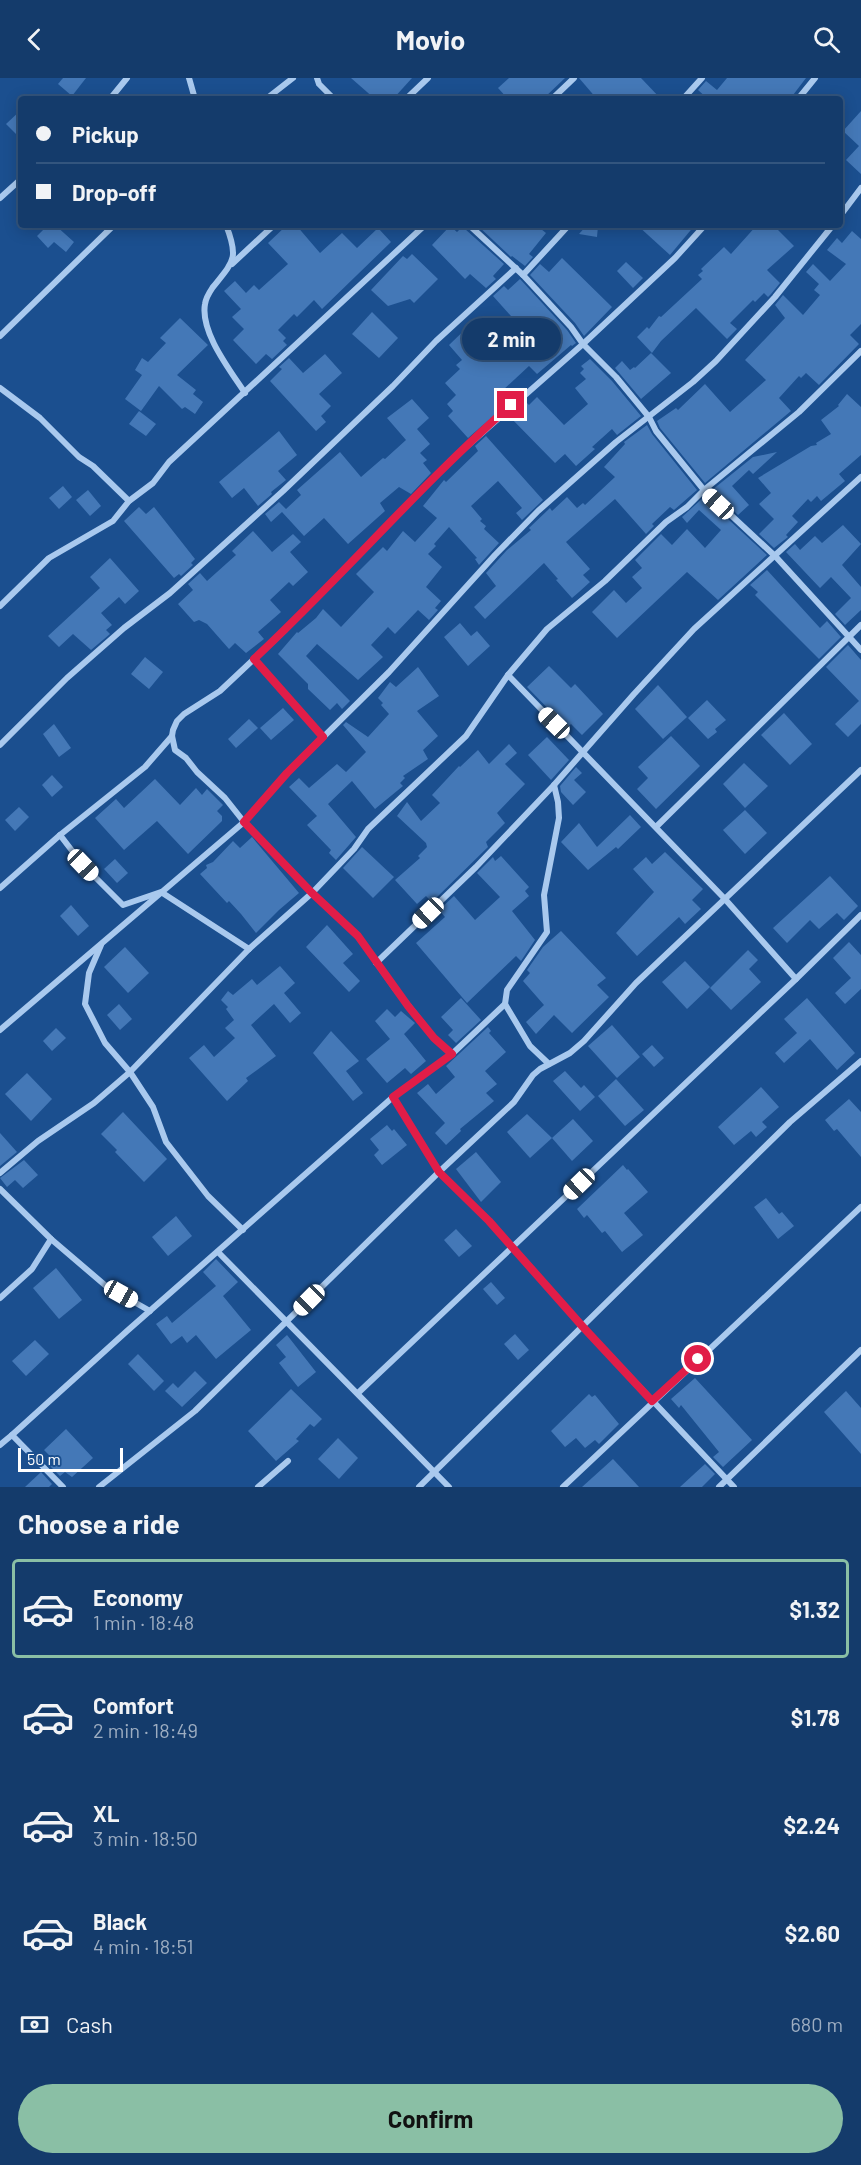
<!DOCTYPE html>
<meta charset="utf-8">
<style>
body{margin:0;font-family:Barlow,sans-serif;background:#1d4271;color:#f1f3f6;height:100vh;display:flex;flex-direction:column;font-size:22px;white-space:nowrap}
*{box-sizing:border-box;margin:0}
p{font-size:20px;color:#9dadc1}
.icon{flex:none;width:33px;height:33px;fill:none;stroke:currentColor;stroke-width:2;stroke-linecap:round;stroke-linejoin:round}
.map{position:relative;height:1409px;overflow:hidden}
.details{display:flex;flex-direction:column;background:#143b6b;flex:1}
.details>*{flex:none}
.top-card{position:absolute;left:18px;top:18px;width:825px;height:132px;border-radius:6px;box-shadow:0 3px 15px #0003,0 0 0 2px #33557e;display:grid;align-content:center;height:132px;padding:0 18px;background:#143b6b}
.scale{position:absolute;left:18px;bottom:15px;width:105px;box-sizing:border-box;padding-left:6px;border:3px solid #fff;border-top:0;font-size:16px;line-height:21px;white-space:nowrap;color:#fff;-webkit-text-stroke:4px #1b4f8f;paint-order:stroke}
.end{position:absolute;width:27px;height:27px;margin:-14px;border:8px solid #e11d48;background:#fff;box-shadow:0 0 0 3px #fff}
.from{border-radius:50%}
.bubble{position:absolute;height:42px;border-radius:21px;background:#143b6b;box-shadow:0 3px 15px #0003,0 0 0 2px #33557e;font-size:20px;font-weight:700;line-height:42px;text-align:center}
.car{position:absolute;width:18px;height:36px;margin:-18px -9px;border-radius:8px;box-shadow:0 0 4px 2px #0007;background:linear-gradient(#fff 24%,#345 0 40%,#fff 0 76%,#345 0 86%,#fff 0)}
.top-card b{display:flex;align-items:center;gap:21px;height:57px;font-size:22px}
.top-card b+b{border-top:2px solid #33557e}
.top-card i{width:15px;height:15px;background:#f1f3f6}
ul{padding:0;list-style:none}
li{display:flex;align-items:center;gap:18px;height:99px;margin:0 12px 9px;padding:0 6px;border:3px solid transparent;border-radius:6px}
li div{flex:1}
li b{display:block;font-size:22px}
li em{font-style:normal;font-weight:700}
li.selected{border-color:#8abfa5}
li>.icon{width:54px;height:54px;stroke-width:1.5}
h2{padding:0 18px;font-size:27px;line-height:72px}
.pay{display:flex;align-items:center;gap:15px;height:66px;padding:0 18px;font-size:22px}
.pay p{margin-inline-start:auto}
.cta{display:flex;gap:12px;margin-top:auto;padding:12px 18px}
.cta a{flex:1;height:69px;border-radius:36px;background:#8abfa5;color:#111;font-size:24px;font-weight:700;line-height:69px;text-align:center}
header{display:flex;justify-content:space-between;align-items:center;height:78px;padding:0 18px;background:#143b6b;font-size:27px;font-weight:700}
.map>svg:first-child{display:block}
.building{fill:#4478b7}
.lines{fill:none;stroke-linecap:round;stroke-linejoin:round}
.street{stroke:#a9c9ee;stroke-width:6}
.route{stroke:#e11d48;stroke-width:8}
</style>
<header><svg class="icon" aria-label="back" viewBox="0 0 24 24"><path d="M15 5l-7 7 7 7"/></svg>Movio<svg class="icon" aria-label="search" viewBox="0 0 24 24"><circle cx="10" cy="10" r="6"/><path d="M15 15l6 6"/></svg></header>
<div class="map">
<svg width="861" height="1409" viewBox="0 0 861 1409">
<rect width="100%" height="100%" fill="#1b4f8f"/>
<g class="building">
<path d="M63,0H86L72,18L58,6Z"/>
<path d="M351,0H412L393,21H375Z"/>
<path d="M509,0H565L543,21H508L498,10Z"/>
<path d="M579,0H641L661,21H597Z"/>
<path d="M727,0H806L790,21H708L698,12L706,3L717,12Z"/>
<path d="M21,32V61L6,46Z"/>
<path d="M861,33V96L846,82L859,68L843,53Z"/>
<path d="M48,147H55L74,164L66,174L54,164L48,170L37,158Z"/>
<path d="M287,147H296L320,175L342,155L357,170L378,150L391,164L322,231L314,222L297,239L294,236L278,252L286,260L283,263L287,267L272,281L266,276L256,286L233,262L244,251L232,239L241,231L224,213L235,203L246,215L254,207L259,212L288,186L268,165Z"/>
<path d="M464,147L465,151L504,186L493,198L496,201L486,210L470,196L465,201L432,167L450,148L457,154Z"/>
<path d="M477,147H536L546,155L529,176L533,179L525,188L512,178L511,179Z"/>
<path d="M587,147L598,148L597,159L579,156Z"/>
<path d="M637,147H695L670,177Z"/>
<path d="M757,147H773L794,168L767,192L780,205L771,216L768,219L764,215L755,224L753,222L730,245L737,251L727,261L696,230L661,263L652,275L637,259L647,249L649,251L659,238L661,239L702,201L698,197L703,193L701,191L724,169L731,176Z"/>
<path d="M852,153L861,161V246L850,257L859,266L819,307L806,295L801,300L799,298L779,320L791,333L705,405L660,350L657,343L676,330L678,332L705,306L730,334L766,302L745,282L785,240L775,227L783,217L803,237L820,217L814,212L819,206L806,194L813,186L830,203L846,186L827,172L837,160L842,165Z"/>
<path d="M412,176L438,201L414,225L410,221L388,228L371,212L403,178L407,181Z"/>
<path d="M562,180L612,229L584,258L575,245L530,197L540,186L549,194Z"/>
<path d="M626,184L643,200L633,210L617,193Z"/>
<path d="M520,201L567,252L576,265L572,268L571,267L537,296L529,288L502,313L511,323L468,360L448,338L453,333L447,326L456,317L445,305L460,291L456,287L462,282L449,267L476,241L486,253L491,250L494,254L511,238L493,218L504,208L508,212Z"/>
<path d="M372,234L398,260L379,280L352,256Z"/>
<path d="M180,240L208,267L177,297L196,312L193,316L203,324L195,336L185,329L182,331L159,308L141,333L125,321L142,297L135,292L142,280L148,284L166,265L160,260Z"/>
<path d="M651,275L671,295L641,321L615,290L622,283L630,292L634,289L635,290Z"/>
<path d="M325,276L342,295L319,316L331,328L321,338L326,344L316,353L270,303L282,291L279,289L289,280L303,295Z"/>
<path d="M590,281L612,303L641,338L617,357L612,351L592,369L595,371L576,388L565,376L555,385L509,338L526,324L529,327L537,319L564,347L588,326L575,310L586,301L580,295L584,291L581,288Z"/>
<path d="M847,316L861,329V377L839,396L845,403L821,423L817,418L811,424L808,421L792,438L798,444L786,457L788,459L774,470L759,456L774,441L759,426L771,415L758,400L811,368L817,367L816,365L831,356L821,342L839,328L838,327Z"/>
<path d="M412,321L429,340L417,351L430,366L420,375L427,382L423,385L431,395L411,416L399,409L380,425L385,433L348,466L324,440L304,458L282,434L271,444L265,436L279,424L286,431L301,417L297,412L340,374L361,399L383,380L385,381L406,362L387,340Z"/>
<path d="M139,333L156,346L146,358L129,346Z"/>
<path d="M647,347L652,356L697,412L674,432L670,429L652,446L654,448L646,456L615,421L566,464L590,491L583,497L590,504L579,514L572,520L556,502L558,501L544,485L485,541L474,529L496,508L486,495L507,472L531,452L529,450L550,430L552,433L567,419L577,430L583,425L585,427L615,399L604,389L625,366L624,364Z"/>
<path d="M279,353L297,377L278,393L286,402L271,414L272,416L258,428L244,410L232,420L219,404Z"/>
<path d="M486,358L543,422L522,442L516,435L522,430L498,403L471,428L482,441L480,443L486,448L484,451L499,465L479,487L475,481L477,480L449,449L434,466L436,468L428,476L442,489L426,509L441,523L435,530L438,532L429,542L418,532L395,556L388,549L371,567L383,579L358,602L317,566L306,578L350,623L342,631L337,625L330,632L308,611V606L278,576L297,554L298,555L316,540L323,531L341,549L374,514L356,496L383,469L387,473L403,453L415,464L437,440L423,428L444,402L446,404L478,373L475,368Z"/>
<path d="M777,374L753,396L749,392L732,408L749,427L738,437L712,412L753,379Z"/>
<path d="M63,408L72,419L59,431L49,420Z"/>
<path d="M88,412L101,428L90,438L76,422Z"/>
<path d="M704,419L767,477L718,522L687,494L617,560L592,534L614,512L626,525L642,510L632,499L642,490L635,482L661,456L672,467L687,451L705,470L721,452L699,432L687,445L682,439Z"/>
<path d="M139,429L146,436L154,429L195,481L191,485L193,487L181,498L179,496L174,500L124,443Z"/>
<path d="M843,447L861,466L842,487L861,509V532L845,547L835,536L851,520L831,499L820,510L786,474L795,466L800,472L815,458L822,465Z"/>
<path d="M253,453L272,474L293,456L301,464L290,474L308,494L293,508L289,504L270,522L281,534L258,554L264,561L246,575L235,565L229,571L207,546L199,542L194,544L178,526L193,512L188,506L200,495L207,503L236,477L232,473Z"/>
<path d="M110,480L139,513L125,526L119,519L101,535L112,547L106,552L110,556L91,572L73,556L59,569L48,558L100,510L90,499Z"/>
<path d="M767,492L820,550L827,543L841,559L819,581L755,517L758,514L750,507Z"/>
<path d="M460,545L471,558L477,553L490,568L468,588L444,559Z"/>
<path d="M848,567L861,582V646L848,659L835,646L859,623L826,589Z"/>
<path d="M145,579L163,594L149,611L131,596Z"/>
<path d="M549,588L571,610L575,606L603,636L582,657L571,646L567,650L527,609Z"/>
<path d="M418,589L439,618L417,633L438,658L423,672L428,681L403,698L405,700L400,705L403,708L375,731L352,703L328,726L356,759L336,782L329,775L331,772L307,747L317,738L289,709L299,700L309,710L337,686L346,694L366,674L343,647L346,644L368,659L389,636L381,627L383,625L378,620L390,604L396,609Z"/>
<path d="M658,607L687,639L663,661L635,631Z"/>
<path d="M707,622L726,642L715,651L717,654L708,661L688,640Z"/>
<path d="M283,630L294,642L271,662L260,650Z"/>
<path d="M784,635L812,666L790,687L761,657Z"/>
<path d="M249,641L258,650L236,670L228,661Z"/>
<path d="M54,646L71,670L59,679L43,656Z"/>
<path d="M671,658L700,688L656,731L637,711L648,700L638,689Z"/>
<path d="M547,659L569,682L551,702L528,677Z"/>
<path d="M509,666L517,675L505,686L525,706L497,735L505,745L486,764L488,769L432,824L426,818L417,826L395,802L420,780L418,778L427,769L426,765L397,738L407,724L421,743L440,725L432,717L459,688L460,689L478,672L489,686Z"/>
<path d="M744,685L768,708L745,730L723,706Z"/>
<path d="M576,689L582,695L574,702L586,714L573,727L561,714L560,708Z"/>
<path d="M52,697L63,709L52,719L42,707Z"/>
<path d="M155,701L180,727L196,710L202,717L207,711L223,727L217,733L222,738V743L188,776L157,743L124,772L95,740L116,721L124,730Z"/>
<path d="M19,729L29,739L15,753L5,742Z"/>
<path d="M745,732L767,755L745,776L723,752Z"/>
<path d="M630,737L641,749L618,771L616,769L588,792L561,764L579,745L597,769Z"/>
<path d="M252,759L299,815L279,832L256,855L241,836L229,823L227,825L200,796L207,790L206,787L213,784L233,763L240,770Z"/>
<path d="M362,769L394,799L373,820L343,790Z"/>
<path d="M665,774L703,811L692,822L701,831L685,846L679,839L637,878L616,855L654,814L633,791L646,779L652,786Z"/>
<path d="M501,778L529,809L525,813L529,818L512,833L535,862L521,883L516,878L467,925L416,865L445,839L439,832L454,818L475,842L500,819L477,795L493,779L495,783Z"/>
<path d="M115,781L128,795L117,805L104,791Z"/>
<path d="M830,798L858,828L844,842L837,835L819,851L810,842L787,865L773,850Z"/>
<path d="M71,827L89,848L78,858L60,838Z"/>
<path d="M327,847L353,876L343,885L360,903L349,914L306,869Z"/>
<path d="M561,853L606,900L597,907L609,919L572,955L554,937L536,956L526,944L544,927L523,903L530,895L527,892L543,869Z"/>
<path d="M849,864L861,877V911L845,926L835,915L851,900L833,880Z"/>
<path d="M125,869L149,895L128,915L104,889Z"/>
<path d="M748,872L758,882L749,891L761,904L731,932L710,910Z"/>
<path d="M685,883L710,909L687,931L662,904Z"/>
<path d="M280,888L295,905L284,915L301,935L290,945L274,926L251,947L276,978L246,1000L248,1003L227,1023L189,980L204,967L214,979L235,960L225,950L234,942L226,931L228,929L221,922L228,913L233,917L252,901L257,907Z"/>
<path d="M461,920L481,942L456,965L448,957L453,952L441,939Z"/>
<path d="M807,920L855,975L837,992L810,961L784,985L775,975L797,955L784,941Z"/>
<path d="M119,926L132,941L120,952L107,937Z"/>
<path d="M387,931L395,939L401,933L415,945L404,956L426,983L411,996L405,990L387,1005L366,981L390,961L375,943Z"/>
<path d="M612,947L640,979L617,1000L588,968Z"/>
<path d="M488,949L491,953L489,955L506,974L485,993L497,1006L486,1015L494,1023L460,1051L461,1053L446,1067L435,1055L445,1045L417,1015L428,1006L436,1016L455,999L446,988Z"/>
<path d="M56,950L66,960L52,973L43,963Z"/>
<path d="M331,953L359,983L346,993L363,1015L353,1023L313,975Z"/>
<path d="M652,967L664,980L654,989L642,976Z"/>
<path d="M565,993L581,1010L584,1007L595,1019L580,1033L553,1003Z"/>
<path d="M27,995L52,1021L31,1043L5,1016Z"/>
<path d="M616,1001L644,1032L625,1048L598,1018Z"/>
<path d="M761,1009L779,1029L762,1044L767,1049L756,1059L751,1053L734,1067L718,1049Z"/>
<path d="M849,1021L861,1034V1079L837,1051L834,1053L825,1042Z"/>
<path d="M123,1034L167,1081L144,1104L115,1074L117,1072L101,1056Z"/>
<path d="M527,1036L552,1060L530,1080L507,1054Z"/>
<path d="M573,1041L593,1063L572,1083L552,1060Z"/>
<path d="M387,1047L392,1053L394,1051L407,1067L382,1087L374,1077L379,1072L370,1061Z"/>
<path d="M0,1055L17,1074L0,1088Z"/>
<path d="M476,1074L501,1104L481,1124L456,1091Z"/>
<path d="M24,1082L38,1097L23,1110L15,1102L7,1109L0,1100Z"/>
<path d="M623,1087L627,1092L628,1091L648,1114L624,1135L643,1157L622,1174L605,1153L602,1155L587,1137L584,1140L577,1131Z"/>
<path d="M766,1120L779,1136L782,1134L794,1148L778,1161L754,1129Z"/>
<path d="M176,1138L192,1158L168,1178L152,1159Z"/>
<path d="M456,1151L472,1168L459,1179L444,1162Z"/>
<path d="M216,1181L238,1204L223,1218L251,1252L216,1281L196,1257L187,1265L182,1258L171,1266L156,1246L167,1238L172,1245L216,1208L203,1194Z"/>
<path d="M56,1190L82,1222L59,1241L33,1210Z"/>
<path d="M491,1204L505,1220L497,1227L483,1211Z"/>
<path d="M515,1256L529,1272L518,1282L504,1266Z"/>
<path d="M287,1257L316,1294L298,1309L279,1285L286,1279L276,1267Z"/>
<path d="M35,1262L49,1276L26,1298L12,1283Z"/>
<path d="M138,1276L164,1303L154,1313L128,1286Z"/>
<path d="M195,1293L207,1305L182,1329L165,1313L173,1305L178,1310Z"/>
<path d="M695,1300L752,1362L723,1389L713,1379L719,1374L681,1327L679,1330L671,1321Z"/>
<path d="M291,1311L322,1341L314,1349L310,1346L296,1361L299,1363L276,1383L248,1353Z"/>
<path d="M846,1313L861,1330V1376L824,1334Z"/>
<path d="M589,1316L592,1319L595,1317L619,1346L599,1366L595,1362L585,1370L576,1360L565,1369L551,1353Z"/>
<path d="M66,1351L93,1380L72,1399L65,1394L60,1398L49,1387L54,1382L44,1372Z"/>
<path d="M338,1360L358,1380L339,1401L318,1381Z"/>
<path d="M613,1381L639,1409H582Z"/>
<path d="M705,1386L715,1396L702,1409H680Z"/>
<path d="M41,1394L52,1406L49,1409H25Z"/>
</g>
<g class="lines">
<g class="street">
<path d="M189,0L195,21"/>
<path d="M317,0L319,6L334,21"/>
<path d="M110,21L127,0"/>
<path d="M266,21L293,0"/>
<path d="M406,21L428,0"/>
<path d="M552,21L574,0"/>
<path d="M683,21L702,0"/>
<path d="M798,21L815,0"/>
<path d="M0,120L21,101"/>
<path d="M840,138L861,110"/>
<path d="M226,147C239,180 234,183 213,209C209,215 206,219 205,226C200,254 230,292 245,315"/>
<path d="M469,147L523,197L571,249L583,266L616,299L649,339L656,353L704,412L776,479L861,572"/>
<path d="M232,186L274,147"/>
<path d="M523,197L569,147"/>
<path d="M0,258L114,147"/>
<path d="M0,310L40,340L79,379L93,388L129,423"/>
<path d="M0,528L49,480L113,443L129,423L153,405L169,384L425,147"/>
<path d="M254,581L323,659"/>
<path d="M0,667L67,600L124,550L170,515L283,413L393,308L436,263L516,190"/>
<path d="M656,749L861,547"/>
<path d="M60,757L83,787L123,827L161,814L249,871"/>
<path d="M0,810L60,757L145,689L172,658"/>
<path d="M101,867L89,895L85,926L105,965L130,994L153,1029L166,1064L208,1118L243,1152"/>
<path d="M376,885L476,789L554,707L634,616L694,551L861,399"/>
<path d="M796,901L724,820L508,597L547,551L605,503L666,444L687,429L704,412L799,334L861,273"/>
<path d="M0,952L244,744L287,695L389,594L495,477L538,433L616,364L693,304L716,283L775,219L833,147"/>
<path d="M452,976L505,926"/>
<path d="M549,986L530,968L505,926L507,912L547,854L544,817L559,740L558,724L554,707"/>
<path d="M393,1019L439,1094L489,1143L583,1249L734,1409"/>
<path d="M0,1095L38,1063L94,1025L130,994L249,871L312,815L354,771L368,751L466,658L508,597"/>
<path d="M0,1111L51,1161L106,1208L150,1233"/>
<path d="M218,1174L449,1409"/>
<path d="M0,1220L32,1191L51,1161"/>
<path d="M358,1315L796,901L861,837"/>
<path d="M0,1367L12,1357"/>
<path d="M63,1409L12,1357L127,1253L393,1019L452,976L434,960L396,912L358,858L312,815L244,744L225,720L197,694L186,680L175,672L172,658L173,652L177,643L184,636L220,613L286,551L448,385L583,266L675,180L705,147"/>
<path d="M99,1409L195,1333L439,1094L514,1024L533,997L540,991L570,975L584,963L636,905L861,692"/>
<path d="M258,1409L288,1383"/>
<path d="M419,1409L790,1044L861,983"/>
<path d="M563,1409L861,1129"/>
<path d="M719,1409L861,1272"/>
</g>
</g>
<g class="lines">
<path class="route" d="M511,327C420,407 342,499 254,581L323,659L287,695L244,744L312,815L358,858L408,928L434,960L452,976L393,1019L439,1094L489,1143L583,1249L652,1323L698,1281"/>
</g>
</svg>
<div class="scale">50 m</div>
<i class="end from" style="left:698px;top:1281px"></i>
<i class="end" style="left:511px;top:327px"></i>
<div class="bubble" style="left:462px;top:240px;width:99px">2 min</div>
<i class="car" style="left:718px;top:426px;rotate:313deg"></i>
<i class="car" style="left:554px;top:645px;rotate:314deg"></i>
<i class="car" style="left:83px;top:787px;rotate:136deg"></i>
<i class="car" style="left:428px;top:835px;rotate:226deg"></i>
<i class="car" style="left:579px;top:1106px;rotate:226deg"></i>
<i class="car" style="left:121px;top:1216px;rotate:119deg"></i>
<i class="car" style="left:309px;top:1222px;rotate:225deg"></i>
<div class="top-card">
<b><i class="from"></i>Pickup</b>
<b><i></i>Drop-off</b>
</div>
</div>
<section class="details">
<h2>Choose a ride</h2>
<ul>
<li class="selected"><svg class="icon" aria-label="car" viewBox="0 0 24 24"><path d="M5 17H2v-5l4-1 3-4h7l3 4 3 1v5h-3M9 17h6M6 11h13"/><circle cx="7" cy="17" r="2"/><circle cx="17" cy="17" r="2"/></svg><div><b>Economy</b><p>1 min · 18:48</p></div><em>$1.32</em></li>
<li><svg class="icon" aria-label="car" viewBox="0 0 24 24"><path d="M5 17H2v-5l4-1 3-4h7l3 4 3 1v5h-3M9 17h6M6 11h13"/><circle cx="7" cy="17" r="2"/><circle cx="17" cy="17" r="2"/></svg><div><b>Comfort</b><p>2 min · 18:49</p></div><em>$1.78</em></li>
<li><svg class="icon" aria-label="car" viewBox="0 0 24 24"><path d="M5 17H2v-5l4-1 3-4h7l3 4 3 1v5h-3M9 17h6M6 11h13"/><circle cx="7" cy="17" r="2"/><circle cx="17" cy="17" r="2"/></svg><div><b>XL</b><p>3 min · 18:50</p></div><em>$2.24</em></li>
<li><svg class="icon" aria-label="car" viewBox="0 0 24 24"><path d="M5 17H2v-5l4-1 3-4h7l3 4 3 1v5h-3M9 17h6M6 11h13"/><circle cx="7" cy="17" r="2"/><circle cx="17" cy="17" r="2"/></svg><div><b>Black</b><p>4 min · 18:51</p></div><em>$2.60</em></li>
</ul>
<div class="pay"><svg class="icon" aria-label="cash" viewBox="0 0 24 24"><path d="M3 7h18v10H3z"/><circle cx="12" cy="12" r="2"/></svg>Cash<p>680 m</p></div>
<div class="cta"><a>Confirm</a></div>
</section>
